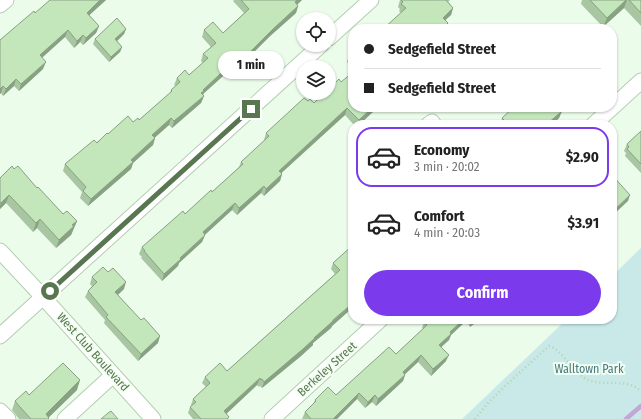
<!DOCTYPE html>
<meta charset="utf-8">
<style>
body{margin:0;font-family:"Fira Sans Condensed",sans-serif;background:#f6f6f6;color:#222;height:100vh;display:flex;flex-direction:column;font-size:15px;white-space:nowrap}
*{box-sizing:border-box;margin:0}
p{font-size:13px;color:#767676}
.icon{flex:none;width:22px;height:22px;fill:none;stroke:currentColor;stroke-width:2;stroke-linecap:round;stroke-linejoin:round}
.map{position:relative;flex:1;overflow:hidden}
.side{position:absolute;left:348px;top:120px;width:269px;height:204px;display:flex;flex-direction:column;background:#fff;border-radius:16px;box-shadow:0 1px 3px #0004}
.side>*{flex:none}
.banner{position:absolute;left:348px;top:24px;width:269px;height:88px;border-radius:16px;box-shadow:0 1px 3px #0004;display:grid;align-content:center;height:88px;padding:0 16px;background:#fff}
.controls{position:absolute;left:296px;top:12px;display:grid;gap:8px}
.controls a{display:grid;place-items:center;width:40px;height:40px;border-radius:50%;background:#fff;box-shadow:0 1px 3px #0004;font-size:20px}
.end{position:absolute;width:18px;height:18px;margin:-9px;border:5px solid #58764f;background:#fff;box-shadow:0 0 0 2px #fff}
.from{border-radius:50%}
.bubble{position:absolute;height:28px;border-radius:14px;background:#fff;box-shadow:0 1px 3px #0004;font-size:13px;font-weight:700;line-height:28px;text-align:center}
.banner b{display:flex;align-items:center;gap:14px;height:38px;font-size:15px}
.banner b+b{border-top:1px solid #e0e0e0}
.banner i{width:10px;height:10px;background:#222}
ul{padding:7px 0 0;list-style:none}
li{display:flex;align-items:center;gap:12px;height:60px;margin:0 8px 6px;padding:0 8px;border:2px solid transparent;border-radius:16px}
li div{flex:1}
li b{display:block;font-size:15px}
li em{font-style:normal;font-weight:700}
li.current{border-color:#7c3aed}
li>.icon{width:36px;height:36px;stroke-width:1.5}
.cta{display:flex;gap:8px;margin-top:auto;padding:8px 16px}
.cta a{flex:1;height:46px;border-radius:24px;background:#7c3aed;color:#fff;font-size:16px;font-weight:700;line-height:46px;text-align:center}
.map>svg:first-child{display:block}
.park{fill:#c9e9e9}
.lines{fill:none;stroke-linecap:round;stroke-linejoin:round}
.stream{stroke:#c1a6d6;stroke-width:4.5}
.minor-casing{stroke:#b5ceb1;stroke-width:17}
.path{stroke:#b0d5a6;stroke-width:2.5;stroke-dasharray:1 3;stroke-linecap:butt}
.minor{stroke:#fff;stroke-width:15}
.wall{fill:#a8c6a1}
.shaded-wall{fill:#88a183}
.building{fill:#c3e6bb;stroke:#88a183}
.route{stroke:#58764f;stroke-width:5}
.labels{text-anchor:middle;stroke-width:4;stroke-linejoin:round;paint-order:stroke}
.street-label{font-size:12px;fill:#58764f;stroke:#f2fef2}
.park-label{font-size:12px;fill:#4a7a81;stroke:#f2fef2}
</style>
<div class="map">
<svg width="641" height="419" viewBox="0 0 641 419">
<rect width="100%" height="100%" fill="#ebfceb"/>
<path class="park" d="M641,248V419H462L567,319H612V276Z"/>
<g class="lines">
<path class="stream" d="M626,419L641,406"/>
<g class="minor-casing">
<g id="minor">
<path d="M0,5L6,0"/>
<path d="M329,38L371,0"/>
<path d="M428,125L432,122L434,125"/>
<path d="M593,125L641,81"/>
<path d="M0,251L43,297L153,419"/>
<path d="M0,336L321,45"/>
<path d="M0,411L8,419"/>
<path d="M65,419L113,375"/>
<path d="M272,419L381,319"/>
</g>
</g>
<path class="path" d="M475,419L488,403L506,385L549,346C561,348 574,374 588,380C606,387 629,377 641,392"/>
<use href="#minor" class="minor"/>
</g>
<g class="wall">
<path d="M106,0L89,15L99,26L96,33L83,45L80,42L74,48L65,37L42,58L43,69L19,91L14,86L3,96L1,93L0,94V40L35,13Z"/>
<path d="M234,0H302L297,5L298,6L296,13L269,37L245,61L234,70L232,68L203,94L204,96L201,103L172,128L169,125L155,137V138L153,145L133,163L131,169L88,206L80,198L82,192L63,171L65,164L108,134L133,122L139,120L170,93L171,90L176,86L174,85L177,78L189,75L203,63L201,61L203,54L211,47L202,37L204,30L223,33L244,13L233,1Z"/>
<path d="M400,0H450L448,2L453,8L451,15L445,20L448,23L447,26L450,29H383L401,13L399,11L400,9L398,7Z"/>
<path d="M582,0H641V26L624,8L603,27L581,4Z"/>
<path d="M126,29L124,34L117,41L122,47L120,52L109,62L93,44L95,39Z"/>
<path d="M353,52V69L347,62L349,55Z"/>
<path d="M341,82L376,109L359,125H354L345,115L281,173L282,174L280,181L264,196L261,193L237,215L232,210L205,235L202,242L179,263L178,266L162,281L141,258L142,257L139,254L142,247L185,214L212,192L239,167L241,162L264,141V140L266,133L308,101L314,103Z"/>
<path d="M562,111L559,118L552,125H500L502,118Z"/>
<path d="M641,131V173L625,156L626,153L624,151L627,144Z"/>
<path d="M14,169L37,188L63,214L77,221L71,235L56,248L37,228L33,232L6,203L0,209V178Z"/>
<path d="M353,245L352,300L351,302L353,303L350,310L332,326L331,328L313,343V345L301,356L262,388L260,386L259,387L257,385L226,414L229,417L228,419H193L188,413L190,407L191,406V405L193,399L206,387L202,383L205,377L227,371L335,274L331,269L333,263Z"/>
<path d="M92,277L124,289L118,295L158,343L138,361L104,323L105,320L85,297L88,291L92,286L90,284Z"/>
<path d="M428,319H480L470,327L466,321L451,335L449,340L441,347L446,361L431,376L418,362L405,374V375L403,381L376,406L372,402L365,408L357,399L337,419H302L305,412L313,404L315,400L336,395L396,354L423,329L422,328L424,322Z"/>
<path d="M77,390L49,417V419H19L12,410L15,401L29,395Z"/>
</g>
<g class="shaded-wall">
<path d="M100,0H106L84,20L87,13Z"/>
<path d="M297,0H302L292,9L295,2Z"/>
<path d="M626,0H627L624,8L603,27L607,18Z"/>
<path d="M298,6L296,13L269,37L245,61L234,70L236,63Z"/>
<path d="M453,8L451,15L440,25L443,18Z"/>
<path d="M99,26L96,33L83,45L86,38Z"/>
<path d="M126,29L124,34L113,45L115,39Z"/>
<path d="M68,30L65,37L37,62L40,55Z"/>
<path d="M83,35L80,42L74,48L77,41Z"/>
<path d="M122,47L120,52L109,62L111,57Z"/>
<path d="M616,55L614,63L612,65V60Z"/>
<path d="M234,61L232,68L203,94L204,96L201,103L172,128L174,121L203,90Z"/>
<path d="M46,62L43,69L19,91L21,84Z"/>
<path d="M16,79L14,86L3,96L6,89Z"/>
<path d="M3,86L1,93L0,94V89Z"/>
<path d="M373,107H376V109L359,125H357L359,120Z"/>
<path d="M560,107H566L562,111L559,118L552,125H546Z"/>
<path d="M347,108L345,115L276,178L279,171Z"/>
<path d="M171,118L169,125L150,142L152,135Z"/>
<path d="M155,138L153,145L133,163L131,169L88,206L91,199L131,160Z"/>
<path d="M282,174L280,181L264,196L266,189Z"/>
<path d="M264,186L261,193L237,215L239,208Z"/>
<path d="M9,195L6,203L0,209V205L1,203Z"/>
<path d="M630,195L628,201L612,216V212Z"/>
<path d="M235,203L232,210L200,239L203,232Z"/>
<path d="M40,219L37,228L33,232L36,223Z"/>
<path d="M77,221L71,235L56,248L59,240L72,225Z"/>
<path d="M205,235L202,242L179,263L178,266L162,281L164,274L180,258Z"/>
<path d="M126,282L124,289L113,299L115,292Z"/>
<path d="M353,295V299L352,300L350,305V297Z"/>
<path d="M353,303L350,310L332,326L331,328L313,343V345L301,356L262,388L264,382Z"/>
<path d="M464,319H467L466,321L451,335L449,340L437,351L439,345L450,332Z"/>
<path d="M474,319H480L470,327L472,320Z"/>
<path d="M160,336L158,343L138,361L141,354Z"/>
<path d="M421,355L418,362L401,378L403,372Z"/>
<path d="M449,355L446,361L431,376L433,369Z"/>
<path d="M405,375L403,381L376,406L378,399Z"/>
<path d="M260,378L257,385L222,418L224,411Z"/>
<path d="M80,380L77,390L47,419L46,414Z"/>
<path d="M359,393L357,399L337,419H333Z"/>
<path d="M375,395L372,402L365,408L368,402Z"/>
</g>
<g class="building">
<path d="M50,0H100L87,13L99,26L86,38L83,35L77,41L68,30L40,55L46,62L21,84L16,79L6,89L3,86L0,89V40L34,11L35,13Z"/>
<path d="M241,0H297L295,2L298,6L272,30L248,54L236,63L234,61L203,90L204,91L201,93L204,96L174,121L171,118L152,135L155,138L131,160L133,162L91,199L83,191L86,187L65,164L94,140L97,143L107,133L108,134L128,116L133,122L138,118L139,120L172,91L171,90L180,82L177,78L185,70L189,75L208,58L203,54L216,43L204,30L213,22L223,33L249,9Z"/>
<path d="M401,0H446L453,8L443,18L448,23L446,25L450,29H427L425,26L422,29H383L406,8L401,4L403,2Z"/>
<path d="M590,0H626L607,18Z"/>
<path d="M629,0H641V13Z"/>
<path d="M117,18L126,29L115,39L122,47L111,57L95,39Z"/>
<path d="M612,50L616,55L612,60Z"/>
<path d="M353,52V59L349,55Z"/>
<path d="M353,72V107H373L359,120L347,108L279,171L282,174L266,189L264,186L239,208L235,203L203,232L205,235L180,258L181,259L164,274L144,251H145L142,247L183,211L185,214L211,190L212,192L243,164L241,162L269,136L266,133L304,98L308,101L310,99L314,103L324,93H329V89L339,79L341,82Z"/>
<path d="M514,107H560L559,108L562,111L546,125H504L507,123L502,118Z"/>
<path d="M641,131V164L627,149L629,147L627,144Z"/>
<path d="M12,166L14,169L18,166L37,188L38,187L63,214L67,211L77,221L72,225L74,226L59,240L40,219L36,223L9,195L1,203L0,202V178Z"/>
<path d="M612,175L630,195L612,212Z"/>
<path d="M353,245V295L350,297L352,299L350,300L353,303L333,320V321L314,338H315L303,349L264,382L262,379L261,380L260,378L224,411L229,417L227,419H201L190,407L196,402L193,399L210,383L205,377L220,363L227,371L340,270L333,263Z"/>
<path d="M103,267L108,272L113,268L126,282L115,292L141,320L144,318L160,336L141,354L106,317L108,315L88,291L97,282L92,277Z"/>
<path d="M428,319H464L450,332L451,334L439,345L449,355L433,369L421,355L403,372L405,375L378,399L375,395L368,402L359,393L333,419H311L305,412L316,401L315,400L328,387L336,395L389,347L396,354L427,325L424,322Z"/>
<path d="M63,363L80,380L46,414L49,418L48,419H31L20,407L15,401L26,391L29,395Z"/>
<path d="M111,411L118,419H101L108,413Z"/>
</g>
<g class="lines">
<path class="route" d="M50,291L251,109"/>
</g>
<g class="labels">
<g class="street-label">
<text transform="translate(93 352) rotate(48)" y="4">West Club Boulevard</text>
<text transform="translate(327 369) rotate(-42)" y="4">Berkeley Street</text>
</g>
<g class="park-label">
<text x="589" y="373">Walltown Park</text>
</g>
</g>
</svg>
<div class="controls">
<a><svg class="icon" aria-label="locate" viewBox="0 0 24 24"><circle cx="12" cy="12" r="6"/><path d="M12 2v4M12 18v4M2 12h4M18 12h4"/></svg></a>
<a><svg class="icon" aria-label="layers" viewBox="0 0 24 24"><path d="M12 4l9 5-9 5-9-5zM3 14l9 5 9-5"/></svg></a>
</div>
<i class="end from" style="left:50px;top:291px"></i>
<i class="end" style="left:251px;top:109px"></i>
<div class="bubble" style="left:218px;top:51px;width:66px">1 min</div>
<div class="banner">
<b><i class="from"></i>Sedgefield Street</b>
<b><i></i>Sedgefield Street</b>
</div>
<section class="side">
<ul>
<li class="current"><svg class="icon" aria-label="car" viewBox="0 0 24 24"><path d="M5 17H2v-5l4-1 3-4h7l3 4 3 1v5h-3M9 17h6M6 11h13"/><circle cx="7" cy="17" r="2"/><circle cx="17" cy="17" r="2"/></svg><div><b>Economy</b><p>3 min · 20:02</p></div><em>$2.90</em></li>
<li><svg class="icon" aria-label="car" viewBox="0 0 24 24"><path d="M5 17H2v-5l4-1 3-4h7l3 4 3 1v5h-3M9 17h6M6 11h13"/><circle cx="7" cy="17" r="2"/><circle cx="17" cy="17" r="2"/></svg><div><b>Comfort</b><p>4 min · 20:03</p></div><em>$3.91</em></li>
</ul>
<div class="cta"><a>Confirm</a></div>
</section>
</div>
